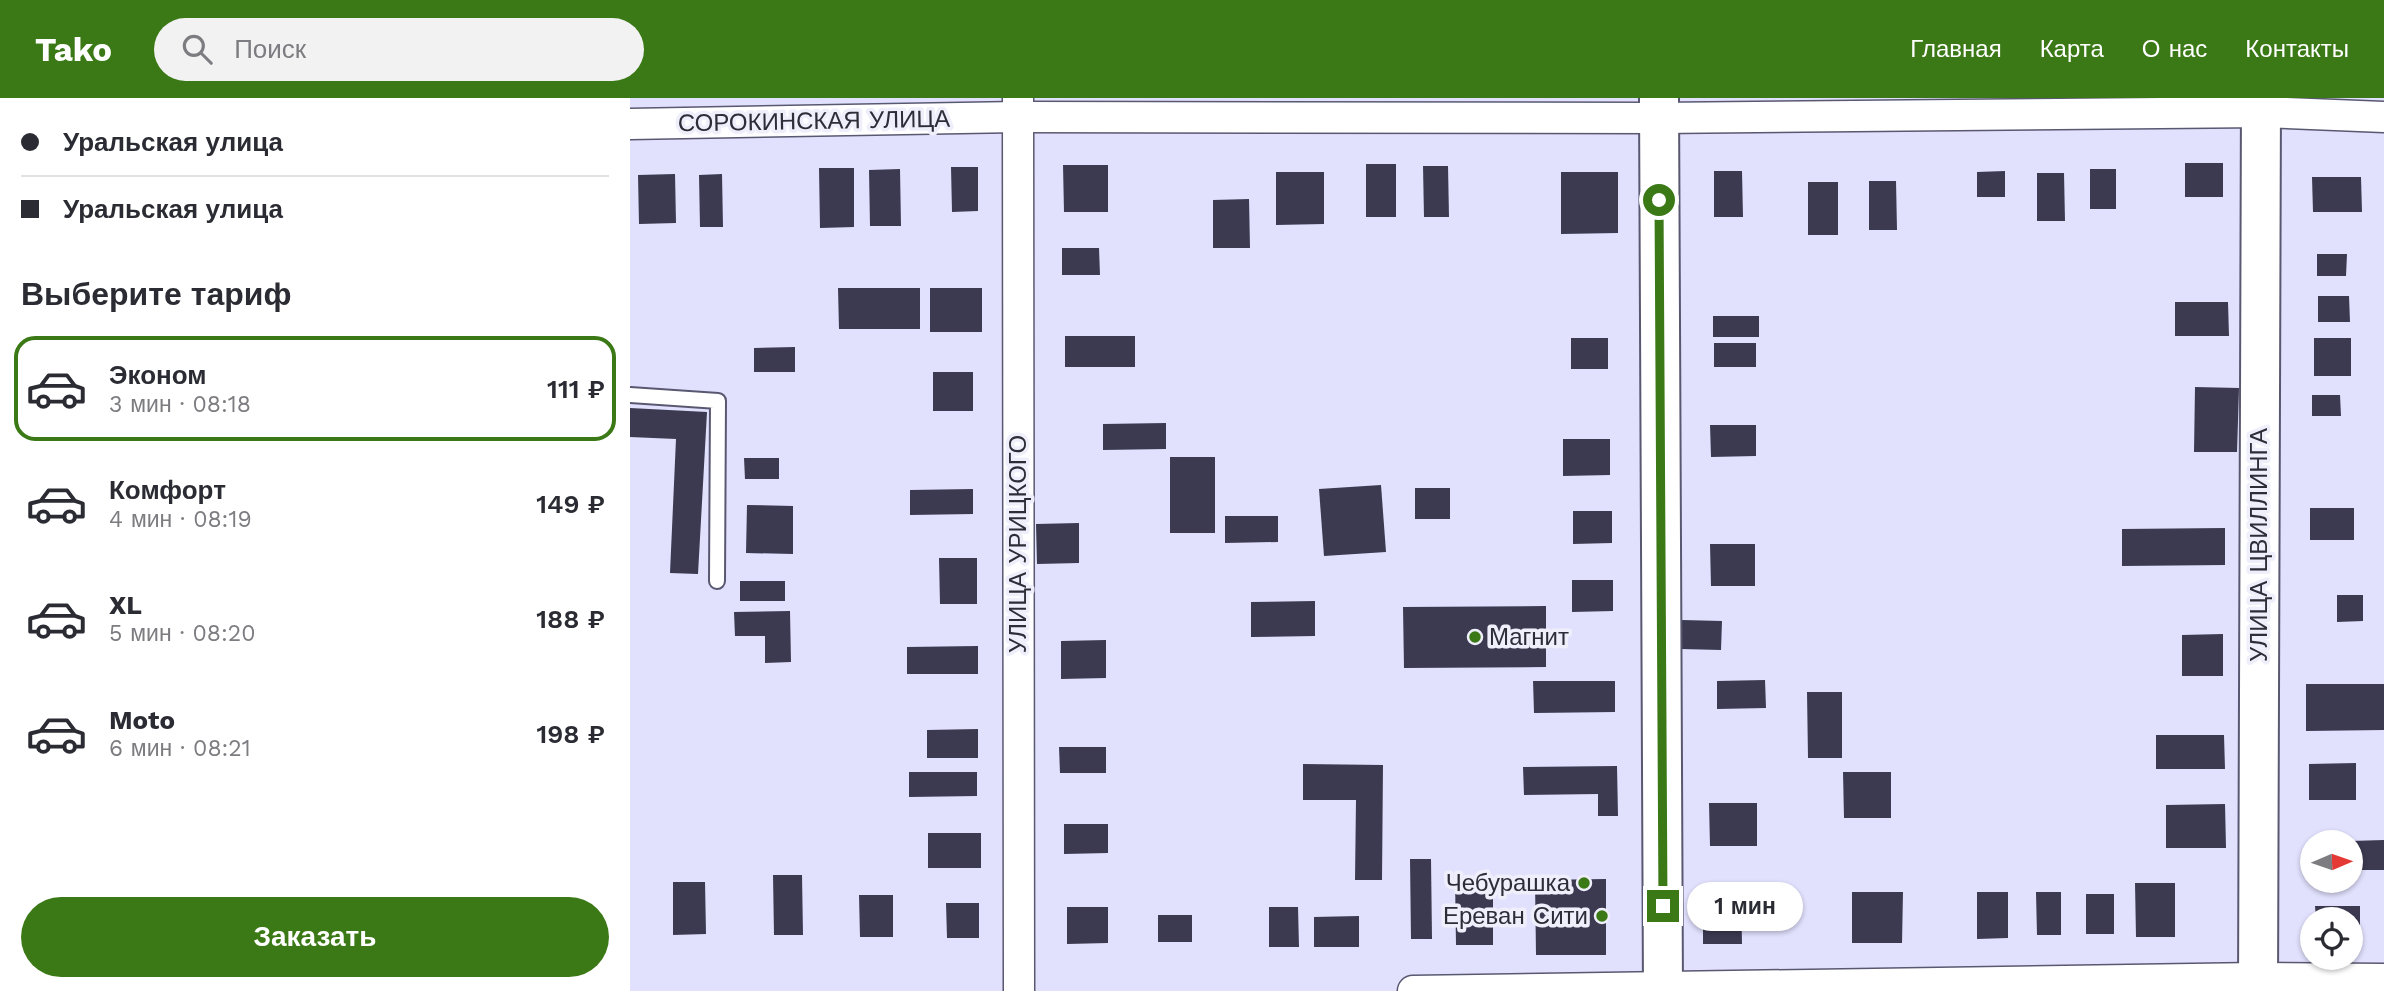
<!DOCTYPE html>
<html lang="ru">
<meta charset="utf-8">
<style>
body{margin:0;font-family:"Work Sans",sans-serif;background:#f2f2f3;color:#2b2b33;height:100vh;display:flex;flex-direction:column;font-size:26px;white-space:nowrap}
*{box-sizing:border-box;margin:0}
p{font-size:23px;color:#7c7c81}
.icon{flex:none;width:38px;height:38px;fill:none;stroke:currentColor;stroke-width:2;stroke-linecap:round;stroke-linejoin:round}
.map{position:relative;flex:1;overflow:hidden}
.drawer{display:flex;flex-direction:column;background:#fff;width:630px}
.drawer>*{flex:none}
.guide{display:grid;align-content:center;height:154px;padding:0 21px;background:#fff}
.needle{width:46px;rotate:88deg}
.fabs{position:absolute;left:1670px;top:732px;display:grid;gap:14px}
.fabs a{display:grid;place-items:center;width:63px;height:63px;border-radius:50%;background:#fff;box-shadow:0 2px 5px #0004;font-size:35px}
.end{position:absolute;width:32px;height:32px;margin:-16px;border:9px solid #3b7916;background:#fff;box-shadow:0 0 0 4px #fff}
.from{border-radius:50%}
.bubble{position:absolute;height:49px;border-radius:24px;background:#fff;box-shadow:0 2px 5px #0004;font-size:23px;font-weight:600;line-height:49px;text-align:center}
.guide b{display:flex;align-items:center;gap:24px;height:66px;font-size:26px}
.guide b+b{border-top:2px solid #e1e1e2}
.guide i{width:18px;height:18px;background:#2b2b33}
ul{padding:0;list-style:none}
li{display:flex;align-items:center;gap:21px;height:105px;margin:0 14px 10px;padding:0 7px;border:4px solid transparent;border-radius:21px}
li div{flex:1}
li b{display:block;font-size:26px}
li em{font-style:normal;font-weight:600}
li.current{border-color:#3b7916}
li>.icon{width:63px;height:63px;stroke-width:1.5}
h2{padding:0 21px;font-size:32px;line-height:84px}
.action{display:flex;gap:14px;margin-top:auto;padding:14px 21px}
.action a{flex:1;height:80px;border-radius:42px;background:#3b7916;color:#fff;font-size:28px;font-weight:600;line-height:80px;text-align:center}
header{display:flex;align-items:center;gap:42px;box-sizing:border-box;height:98px;padding:0 35px;background:#3b7916;color:#fff}
header strong{font-size:33px}
nav{display:flex;gap:38px;margin-inline-start:auto;font-size:24px}
.search{width:490px;height:63px;background:#f2f2f3;display:flex;align-items:center;gap:18px;box-sizing:border-box;padding:0 24px;border-radius:38px;color:#7c7c81;font-size:26px}
main{display:flex;flex:1;min-height:0}
.map>svg:first-child{display:block}
.building{fill:#3b3a51}
.lines{fill:none;stroke-linecap:round;stroke-linejoin:round}
.lane-casing{stroke:#595871;stroke-width:18}
.street-casing{stroke:#595871;stroke-width:33}
.secondary-casing{stroke:#595871;stroke-width:42}
.lane{stroke:#fff;stroke-width:14}
.street{stroke:#fff;stroke-width:30}
.secondary{stroke:#fff;stroke-width:38}
.route{stroke:#3b7916;stroke-width:9}
.poi-dot{fill:#3b7916;stroke:#efeffb;stroke-width:2.5}
.labels{text-anchor:middle;stroke-width:7;stroke-linejoin:round;paint-order:stroke}
.street-label{font-size:24px;fill:#2d2d38;stroke:#efeffb}
.poi-label{font-size:24px;fill:#2d2d38;stroke:#efeffb;text-anchor:end}
</style>
<header>
<strong>Tako</strong>
<div class="search"><svg class="icon" aria-label="search" viewBox="0 0 24 24"><circle cx="10" cy="10" r="6"/><path d="M15 15l6 6"/></svg>Поиск</div>
<nav><a>Главная</a><a>Карта</a><a>О нас</a><a>Контакты</a></nav>
</header>
<main>
<section class="drawer">
<div class="guide">
<b><i class="from"></i>Уральская улица</b>
<b><i></i>Уральская улица</b>
</div>
<h2>Выберите тариф</h2>
<ul>
<li class="current"><svg class="icon" aria-label="car" viewBox="0 0 24 24"><path d="M5 17H2v-5l4-1 3-4h7l3 4 3 1v5h-3M9 17h6M6 11h13"/><circle cx="7" cy="17" r="2"/><circle cx="17" cy="17" r="2"/></svg><div><b>Эконом</b><p>3 мин · 08:18</p></div><em>111 ₽</em></li>
<li><svg class="icon" aria-label="car" viewBox="0 0 24 24"><path d="M5 17H2v-5l4-1 3-4h7l3 4 3 1v5h-3M9 17h6M6 11h13"/><circle cx="7" cy="17" r="2"/><circle cx="17" cy="17" r="2"/></svg><div><b>Комфорт</b><p>4 мин · 08:19</p></div><em>149 ₽</em></li>
<li><svg class="icon" aria-label="car" viewBox="0 0 24 24"><path d="M5 17H2v-5l4-1 3-4h7l3 4 3 1v5h-3M9 17h6M6 11h13"/><circle cx="7" cy="17" r="2"/><circle cx="17" cy="17" r="2"/></svg><div><b>XL</b><p>5 мин · 08:20</p></div><em>188 ₽</em></li>
<li><svg class="icon" aria-label="car" viewBox="0 0 24 24"><path d="M5 17H2v-5l4-1 3-4h7l3 4 3 1v5h-3M9 17h6M6 11h13"/><circle cx="7" cy="17" r="2"/><circle cx="17" cy="17" r="2"/></svg><div><b>Moto</b><p>6 мин · 08:21</p></div><em>198 ₽</em></li>
</ul>
<div class="action"><a>Заказать</a></div>
</section>
<div class="map">
<svg width="1754" height="893" viewBox="0 0 1754 893">
<rect width="100%" height="100%" fill="#e1e0fd"/>
<g class="building">
<rect x="1555" y="65" width="38" height="34"/>
<rect x="736" y="66" width="30" height="53"/>
<path d="M433,67H478V114H434Z"/>
<path d="M793,68H818L819,119H794Z"/>
<path d="M321,69H348V113L322,114Z"/>
<path d="M189,70H224V129L190,130Z"/>
<path d="M270,71L271,128H240L239,72Z"/>
<rect x="1460" y="71" width="26" height="40"/>
<path d="M1084,73H1112L1113,119H1084Z"/>
<path d="M1375,73V99H1347V74Z"/>
<path d="M646,74H694V126L646,127Z"/>
<path d="M931,74H988V135L931,136Z"/>
<path d="M1407,75H1434L1435,123H1407Z"/>
<path d="M45,76L46,125L9,126L8,77Z"/>
<path d="M92,76L93,129H70L69,77Z"/>
<path d="M1682,79H1731L1732,114H1683Z"/>
<path d="M1239,83H1266L1267,132H1239Z"/>
<rect x="1178" y="84" width="30" height="53"/>
<path d="M619,101L620,150H583V102Z"/>
<path d="M432,150H469L470,177H432Z"/>
<path d="M1687,156H1717L1716,178H1687Z"/>
<path d="M208,190H290V231H209Z"/>
<rect x="300" y="190" width="52" height="44"/>
<path d="M1688,198H1719L1720,224H1688Z"/>
<path d="M1545,204H1598L1599,238H1545Z"/>
<rect x="1083" y="218" width="46" height="21"/>
<rect x="435" y="238" width="70" height="31"/>
<rect x="941" y="240" width="37" height="31"/>
<rect x="1684" y="240" width="37" height="38"/>
<rect x="1084" y="245" width="42" height="24"/>
<path d="M165,249V274H124V250Z"/>
<rect x="303" y="274" width="40" height="39"/>
<path d="M1565,289L1609,290L1607,354H1564Z"/>
<path d="M1682,297H1710L1711,318H1682Z"/>
<path d="M0,310L77,314L68,476L40,475L46,341L0,339Z"/>
<path d="M536,325V351L473,352V326Z"/>
<path d="M1080,327H1126V358L1081,359Z"/>
<path d="M933,341H980V377L933,378Z"/>
<rect x="540" y="359" width="45" height="76"/>
<path d="M114,360H149V381H115Z"/>
<path d="M751,387L756,454L694,458L689,391Z"/>
<rect x="785" y="390" width="35" height="31"/>
<path d="M343,391V416L280,417V392Z"/>
<path d="M117,407L163,408V456L116,455Z"/>
<rect x="1680" y="410" width="44" height="32"/>
<path d="M943,413H982V445L943,446Z"/>
<path d="M595,418H648V444L595,445Z"/>
<path d="M449,425V465L407,466L406,426Z"/>
<path d="M1595,430V467L1492,468V431Z"/>
<path d="M1080,446H1125V488H1081Z"/>
<path d="M309,460H347V506H310Z"/>
<path d="M942,482H983V513L942,514Z"/>
<rect x="110" y="483" width="45" height="20"/>
<path d="M1707,497H1733V523L1707,524Z"/>
<path d="M685,503V538L621,539V504Z"/>
<path d="M916,508V569L774,570L773,509Z"/>
<path d="M160,513L161,564L135,565V538H105L104,514Z"/>
<path d="M1052,522L1092,523L1091,552L1051,551Z"/>
<path d="M1593,536V578H1552V537Z"/>
<path d="M476,542V580L431,581V543Z"/>
<path d="M348,548V576H277V549Z"/>
<path d="M1135,582L1136,610L1087,611V583Z"/>
<path d="M903,583H985V614L904,615Z"/>
<path d="M1676,586H1754V632L1676,633Z"/>
<path d="M1177,594H1212V660H1178Z"/>
<path d="M348,631V660H297V632Z"/>
<path d="M1526,637H1594L1595,671H1526Z"/>
<path d="M429,649H476V675H430Z"/>
<path d="M1726,665V702H1679V666Z"/>
<path d="M673,666L753,667L752,782H725L726,702H673Z"/>
<path d="M987,668L988,718H968V696L894,697L893,669Z"/>
<path d="M279,674H347V698L279,699Z"/>
<path d="M1213,674H1261V720H1214Z"/>
<path d="M1079,705H1127V748H1080Z"/>
<path d="M1595,706L1596,750H1536V707Z"/>
<path d="M434,726H478V755L434,756Z"/>
<rect x="298" y="735" width="53" height="35"/>
<path d="M1754,742V772H1720V743Z"/>
<path d="M780,761H801L802,841H781Z"/>
<path d="M143,777H172L173,837H144Z"/>
<path d="M825,779H863V847H826Z"/>
<path d="M976,781V857H906L905,782Z"/>
<path d="M43,784H75L76,836L43,837Z"/>
<path d="M1505,785H1545V839H1506Z"/>
<path d="M1073,792H1111L1112,846H1073Z"/>
<path d="M1222,794H1273L1272,845H1222Z"/>
<path d="M1347,794H1378V840L1347,841Z"/>
<path d="M1406,794H1431V837H1407Z"/>
<rect x="1456" y="796" width="28" height="40"/>
<path d="M229,797H263V839H230Z"/>
<path d="M316,805H349V840H317Z"/>
<path d="M1685,808H1730V837H1720V821H1686Z"/>
<path d="M437,809H478V845L437,846Z"/>
<path d="M639,809H668L669,849H639Z"/>
<rect x="528" y="817" width="34" height="27"/>
<path d="M729,818V849H684V819Z"/>
</g>
<g class="lines">
<g class="lane-casing">
<path id="lane" d="M0,297L88,303L87,483"/>
</g>
<g class="street-casing">
<g id="street">
<path d="M388,0L389,893"/>
<path d="M0,26L388,19L1029,20L1632,14L1754,19"/>
<path d="M783,893L1627,880L1754,881"/>
</g>
</g>
<g class="secondary-casing">
<g id="secondary">
<path d="M1029,0L1033,893"/>
<path d="M1628,893L1631,0"/>
</g>
</g>
<use href="#lane" class="lane"/>
<use href="#street" class="street"/>
<use href="#secondary" class="secondary"/>
</g>
<g class="lines">
<path class="route" d="M1029,102L1033,808"/>
</g>
<g class="poi-dot">
<circle cx="845" cy="539" r="7"/>
<circle cx="954" cy="785" r="7"/>
<circle cx="972" cy="818" r="7"/>
</g>
<g class="labels">
<g class="street-label">
<text transform="translate(184 23) rotate(-1)" y="8">СОРОКИНСКАЯ УЛИЦА</text>
<text transform="translate(388 446) rotate(-90)" y="8">УЛИЦА УРИЦКОГО</text>
<text transform="translate(1629 447) rotate(-90)" y="8">УЛИЦА ЦВИЛЛИНГА</text>
</g>
<g class="poi-label">
<text x="859" y="547" text-anchor="start">Магнит</text>
<text x="940" y="793">Чебурашка</text>
<text x="958" y="826">Ереван Сити</text>
</g>
</g>
</svg>
<div class="fabs">
<a><svg class="needle" viewBox="-14 -14 28 28"><path d="M0-13l5 13h-10z" fill="#e53935"/><path d="M0 13l5-13h-10z" fill="#7c7c81"/></svg></a>
<a><svg class="icon" aria-label="locate" viewBox="0 0 24 24"><circle cx="12" cy="12" r="6"/><path d="M12 2v4M12 18v4M2 12h4M18 12h4"/></svg></a>
</div>
<i class="end from" style="left:1029px;top:102px"></i>
<i class="end" style="left:1033px;top:808px"></i>
<div class="bubble" style="left:1057px;top:784px;width:116px">1 мин</div>
</div>
</main>
